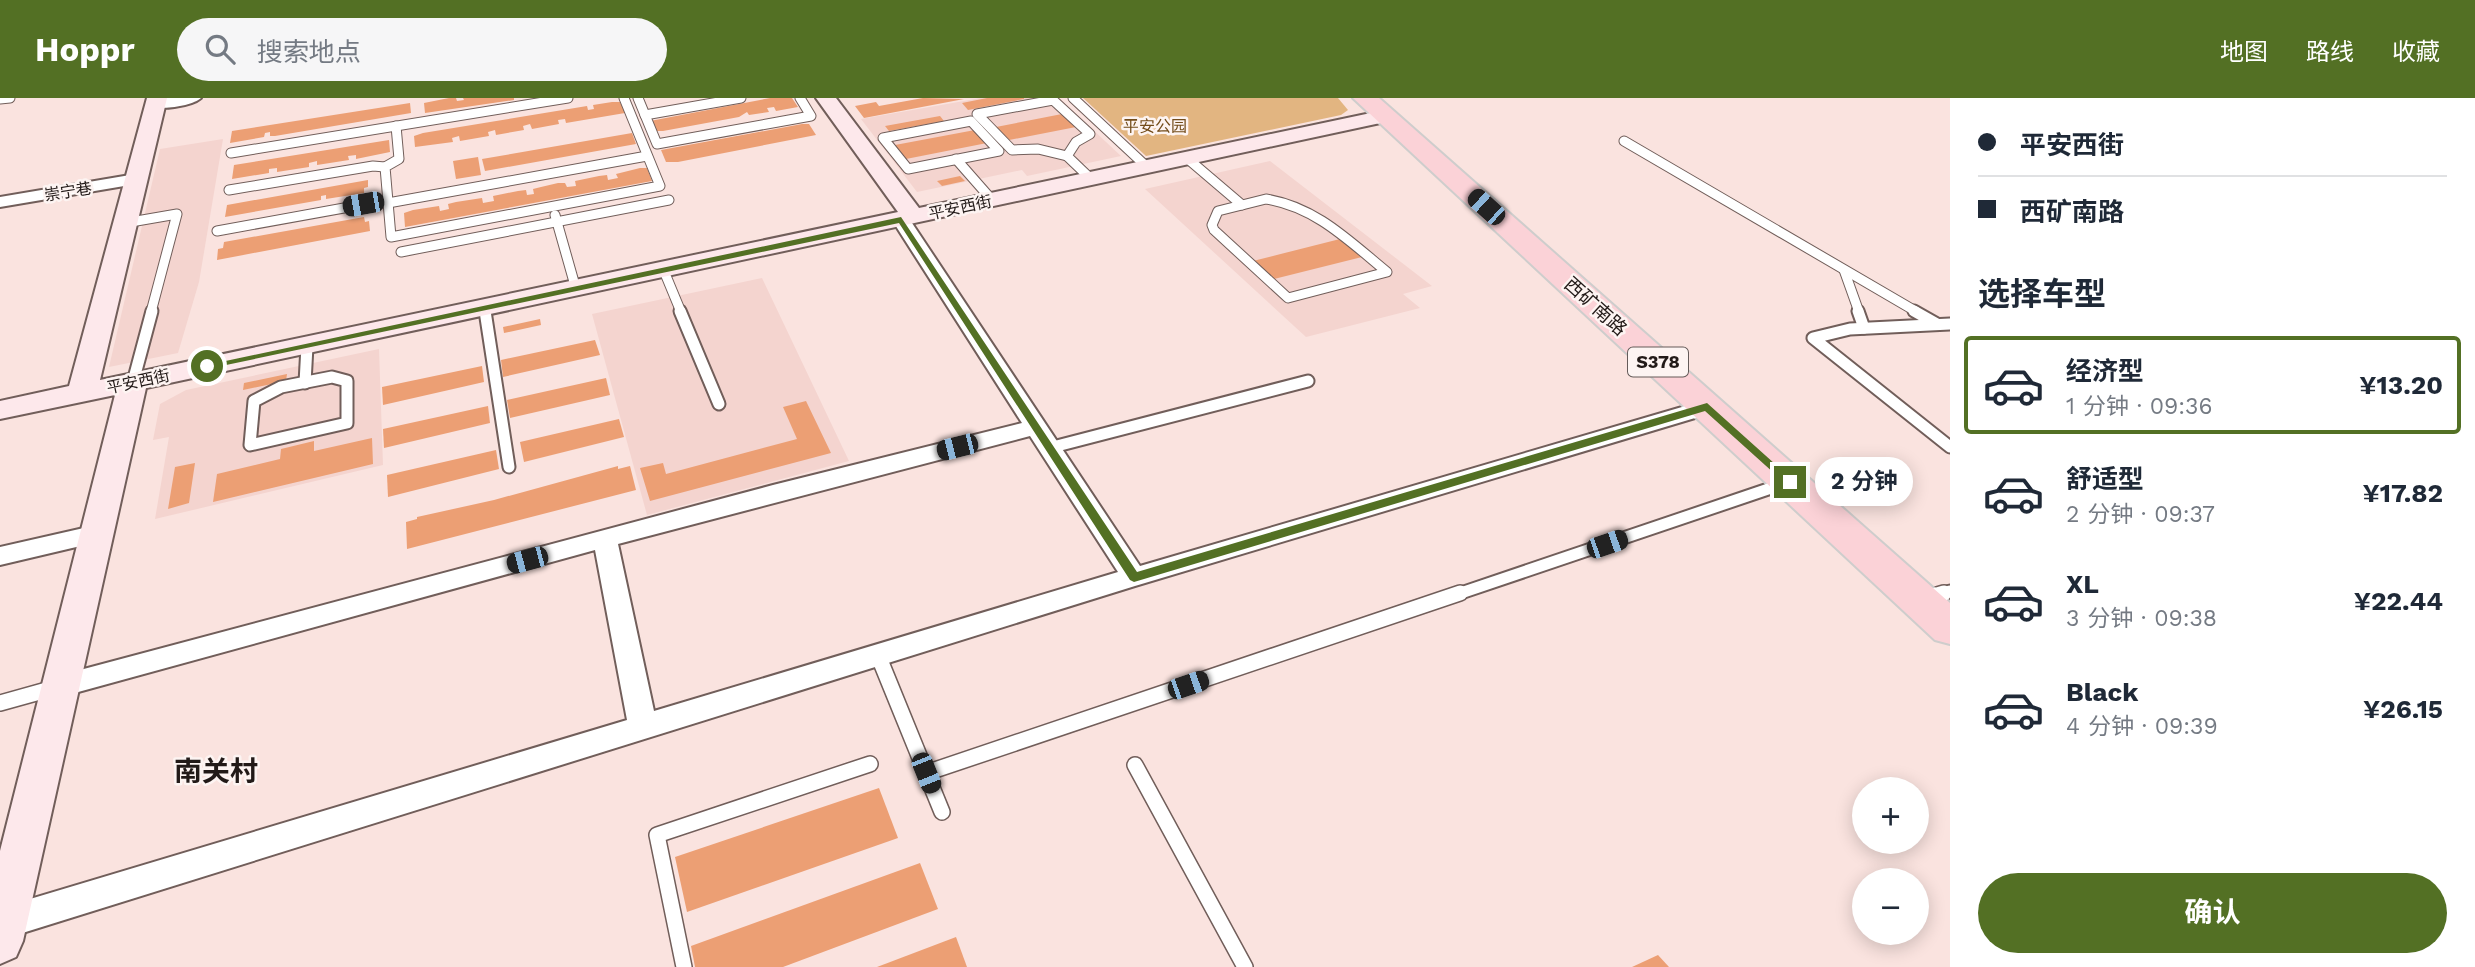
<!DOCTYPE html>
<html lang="zh">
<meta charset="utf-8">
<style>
body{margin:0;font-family:"Work Sans","Noto Sans SC",sans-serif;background:#f6f6f7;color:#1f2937;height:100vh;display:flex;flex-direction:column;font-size:26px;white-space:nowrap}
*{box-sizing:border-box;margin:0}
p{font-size:23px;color:#747a83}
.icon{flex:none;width:38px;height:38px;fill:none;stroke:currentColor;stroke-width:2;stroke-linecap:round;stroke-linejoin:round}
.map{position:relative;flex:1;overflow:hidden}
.panel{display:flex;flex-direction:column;background:#fff;width:525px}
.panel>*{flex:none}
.banner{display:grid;align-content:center;height:154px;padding:0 28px;background:#fff}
.tools{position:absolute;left:1852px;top:679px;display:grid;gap:14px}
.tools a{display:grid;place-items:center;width:77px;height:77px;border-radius:50%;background:#fff;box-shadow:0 4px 18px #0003;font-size:35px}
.end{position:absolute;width:32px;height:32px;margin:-16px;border:9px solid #537024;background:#fff;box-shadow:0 0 0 4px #fff}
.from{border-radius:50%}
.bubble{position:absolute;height:49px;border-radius:24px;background:#fff;box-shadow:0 4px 18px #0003;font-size:23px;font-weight:700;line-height:49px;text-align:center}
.car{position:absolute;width:21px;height:42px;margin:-21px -10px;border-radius:9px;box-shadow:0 0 5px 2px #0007;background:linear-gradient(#222 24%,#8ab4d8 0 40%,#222 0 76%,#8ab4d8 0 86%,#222 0)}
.banner b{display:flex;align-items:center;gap:24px;height:66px;font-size:26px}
.banner b+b{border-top:2px solid #e0e1e3}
.banner i{width:18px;height:18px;background:#1f2937}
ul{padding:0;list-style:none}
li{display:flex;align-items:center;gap:21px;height:98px;margin:0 14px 10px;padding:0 14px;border:4px solid transparent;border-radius:7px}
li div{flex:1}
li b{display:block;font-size:26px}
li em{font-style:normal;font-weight:700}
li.active{border-color:#537024}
li>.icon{width:63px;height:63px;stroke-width:1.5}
h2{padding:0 28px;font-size:32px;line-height:84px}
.cta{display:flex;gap:14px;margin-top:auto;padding:14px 28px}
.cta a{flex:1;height:80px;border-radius:42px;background:#537024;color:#fff;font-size:28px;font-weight:700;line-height:80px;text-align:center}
header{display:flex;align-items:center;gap:42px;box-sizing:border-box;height:98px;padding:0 35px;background:#537024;color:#fff}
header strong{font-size:33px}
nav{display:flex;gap:38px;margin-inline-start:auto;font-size:24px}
.search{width:490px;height:63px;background:#f6f6f7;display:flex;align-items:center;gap:18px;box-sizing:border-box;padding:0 24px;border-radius:38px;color:#747a83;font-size:26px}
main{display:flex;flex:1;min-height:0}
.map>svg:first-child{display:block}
.built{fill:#f4d4cf}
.green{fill:#e2b581}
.building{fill:#ec9f74}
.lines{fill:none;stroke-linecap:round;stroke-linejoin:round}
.lane-far2-casing{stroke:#715e5a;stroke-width:11}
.lane-far1-casing{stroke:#715e5a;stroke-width:15}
.lane-casing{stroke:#715e5a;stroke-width:18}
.street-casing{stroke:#715e5a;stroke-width:4}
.secondary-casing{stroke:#715e5a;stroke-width:4}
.primary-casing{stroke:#cecdcc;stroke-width:4}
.lane-far2{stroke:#fff;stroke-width:9}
.lane-far1{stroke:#fff;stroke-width:11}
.lane{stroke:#fff;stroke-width:15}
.street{fill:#fff;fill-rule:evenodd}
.secondary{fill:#fde8eb;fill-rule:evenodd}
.primary{fill:#fbd2d7;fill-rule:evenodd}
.route{fill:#537024}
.labels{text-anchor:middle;stroke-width:5;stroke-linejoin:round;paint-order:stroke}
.far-park-label{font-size:16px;fill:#734c1a;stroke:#fdf4f2}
.far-street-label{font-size:16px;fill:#221a18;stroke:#fdf4f2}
.shield{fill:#fdf4f2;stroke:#645b59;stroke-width:2}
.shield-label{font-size:18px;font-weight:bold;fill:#221a18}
.street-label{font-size:19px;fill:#221a18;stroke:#fdf4f2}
.near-quarter-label{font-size:28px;font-weight:bold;fill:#221a18;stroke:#fdf4f2}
</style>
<header>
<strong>Hoppr</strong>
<div class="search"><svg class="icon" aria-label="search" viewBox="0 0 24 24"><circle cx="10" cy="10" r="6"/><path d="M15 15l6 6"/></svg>搜索地点</div>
<nav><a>地图</a><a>路线</a><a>收藏</a></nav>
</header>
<main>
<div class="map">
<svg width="1950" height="869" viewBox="0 0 1950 869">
<rect width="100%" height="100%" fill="#fae3df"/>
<g class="built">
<path d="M981,0H1059L1121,58L1027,78L1022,72L917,94L861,21Z"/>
<path d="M223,41L199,184L178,255L109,269L160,51Z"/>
<path d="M1270,63L1432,188L1403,196L1420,210L1306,239L1145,91Z"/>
<path d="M762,180L849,363L647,417L592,216Z"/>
<path d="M379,251L383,367L155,421L169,339L153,342L160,306L186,292Z"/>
</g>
<path class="green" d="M1083,0H1338L1348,12L1341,17L1146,58Z"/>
<g class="building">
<path d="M449,0H456L457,3L464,2L463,0H514V2L425,15L424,5Z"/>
<path d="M770,0H792L798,9L776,13L774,9L767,10L769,14L749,17L747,14L739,19L663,33H654L650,23Z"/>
<path d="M923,0L964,1L864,20L855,8L876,4L879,8Z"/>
<path d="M987,0H1024V1L968,12L962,5Z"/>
<path d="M612,4H620L625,15L566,25L565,21L558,22L559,26L532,31L530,26L523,28L524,32L496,37L495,32L488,34L489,38L460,43L459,38L452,40L453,44L415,49L414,38L423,35L587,8L588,12L594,11L593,7Z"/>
<path d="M410,5L411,15L275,38H270V34L265,35L264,39L230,45L232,33Z"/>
<path d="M1062,16L1076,29L1009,42L996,29Z"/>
<path d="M940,18L944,23L889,33L885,28Z"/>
<path d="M802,26H809L816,37L678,64H666L661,52Z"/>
<path d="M975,32L987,45L906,61L895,47Z"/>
<path d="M632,35L636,46L485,73L482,61Z"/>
<path d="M389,42L390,54L356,61V57L348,58L349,62L317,67V63L309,65V69L277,74V70L269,71V75L232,81L234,67Z"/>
<path d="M478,59L481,77L456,81L453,63Z"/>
<path d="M640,70H647L652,83L405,129L404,115L413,112L439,108L440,113L449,111L448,106L456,104L482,100L483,105L494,103L493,98L518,93L526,92L527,97L534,96L533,91L541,89L558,85H565L567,89L576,88L575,83L599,78L607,77L608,82L618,80L616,76Z"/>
<path d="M960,78L965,83L942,88L937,83Z"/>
<path d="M368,82V89L364,90V95L326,101V97L321,98V102L225,119L227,107Z"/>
<path d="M364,119L365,124L369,123L370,133L217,162L218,151L223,150L224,144Z"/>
<path d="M1340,141L1362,159L1274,181L1253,163Z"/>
<path d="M540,221L541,227L504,235L503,229Z"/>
<path d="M595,242L600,257L503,279L501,262Z"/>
<path d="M482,268L484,284L383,307L382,289Z"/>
<path d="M287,276L286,283L243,292L244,285Z"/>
<path d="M606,280L610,297L510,320L507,302Z"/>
<path d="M806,303L831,355L650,403L640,370L663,365L666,376L797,341L783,309Z"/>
<path d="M488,308L490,325L384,350L383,331Z"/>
<path d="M619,321L624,339L524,364L520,344Z"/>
<path d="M372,340L373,366L213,404L217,376L280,361L281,351L314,343V353Z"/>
<path d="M496,352L499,371L388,399L387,377Z"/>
<path d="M195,365L189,405L168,411L175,369Z"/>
<path d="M618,368V371L630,368L636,392L407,451L406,424L417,421V419L494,402Z"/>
<path d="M879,690L898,740L687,814L675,759Z"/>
<path d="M920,765L938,811L783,869H695L691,848Z"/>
<path d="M956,839L967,869H877Z"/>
<path d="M1658,857L1669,869H1632Z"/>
</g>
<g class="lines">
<g class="lane-far2-casing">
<g id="lane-far2">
<path d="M638,0L657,46L811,18L800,0"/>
<path d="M1073,0L1147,69"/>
<path d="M0,1L10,0"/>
<path d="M1053,2L1090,36L1076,44L1067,58L1038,51L1012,52L977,16Z"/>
<path d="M645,17L741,0"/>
<path d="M971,23L999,53L908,71L883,40Z"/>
<path d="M396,28L399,61L385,69L391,139L660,88L624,0"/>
<path d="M1624,43L1917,214"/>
<path d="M231,55L568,0"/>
<path d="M1067,58L1091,81"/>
<path d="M956,61L992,102"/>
<path d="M1188,61L1242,107"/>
<path d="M229,92L373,68L385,69"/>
<path d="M1266,101C1316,109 1349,143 1387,174L1288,200L1214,132L1212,127L1218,113Z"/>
<path d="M388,105L647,58"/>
<path d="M555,117L576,191"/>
<path d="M125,125L177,116L151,214"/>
<path d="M217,133L388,102"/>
<path d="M401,154L669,102"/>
<path d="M1844,172L1859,214"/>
<path d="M664,173L681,214"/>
<path d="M485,210L486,214"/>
</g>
</g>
<g class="lane-far1-casing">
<g id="lane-far1">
<path d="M485,213L509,369"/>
<path d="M680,213L719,306"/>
<path d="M1858,213L1864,230"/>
<path d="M1914,213L1937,226"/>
<path d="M1950,226L1850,231L1813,240L1950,349"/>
<path d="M332,279L347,283V325L250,347L254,303L281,289Z"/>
<path d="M133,284L152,213"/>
<path d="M305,285L307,248"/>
<path d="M1049,350L1308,283"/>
<path d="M1455,497L1786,385"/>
<path d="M1938,497L1950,493"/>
</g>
</g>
<g class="lane-casing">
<g id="lane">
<path d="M1927,500L1944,495"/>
<path d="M878,557L942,714"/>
<path d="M0,605L54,590"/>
<path d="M1135,667L1245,869"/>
<path d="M926,675L1460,495"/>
<path d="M684,869L657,737L870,666"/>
</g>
</g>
<g class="street-casing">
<g id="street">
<path d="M165,0H201C192,8 157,14 148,6L150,3Z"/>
<path d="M136,76L144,81L142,85L0,109V99Z"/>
<path d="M901,117L910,122L1140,468L1699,304H1715L1718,309L1715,314L1135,488L0,842V810L627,622L595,452L60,599L50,596L46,588L50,580L773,387L1022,325L892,122ZM1030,338L1118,474L654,613L618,446Z"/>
<path d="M97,427L106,430L109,436L106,442L0,467V449Z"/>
</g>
</g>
<g class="secondary-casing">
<path id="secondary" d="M147,0H167L100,282L898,114L816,0H836L919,110L1385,12L1392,14L1395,18L1392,22L1385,24L146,290L23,843L16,859L0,866V753L115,297L0,321V303L69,288Z"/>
</g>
<g class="primary-casing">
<path id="primary" d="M1353,0H1379L1950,505V546L1935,542Z"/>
</g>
<use href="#lane-far2" class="lane-far2"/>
<use href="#lane-far1" class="lane-far1"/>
<use href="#lane" class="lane"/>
<use href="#street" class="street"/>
<use href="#secondary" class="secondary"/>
<use href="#primary" class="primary"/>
</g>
<path class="route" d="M901,119L1137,474L1707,305L1795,384L1786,386L1705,313L1134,484L1130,482L899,125L207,271L202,268Z"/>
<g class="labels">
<g class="far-park-label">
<text x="1155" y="34">平安公园</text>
</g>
<g class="far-street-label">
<text transform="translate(68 93) rotate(-9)" y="6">崇宁巷</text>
<text transform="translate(960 109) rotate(-12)" y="6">平安西街</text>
<text transform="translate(138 283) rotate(-12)" y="6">平安西街</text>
</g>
<rect class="shield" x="1628" y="249.5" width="60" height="29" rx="5"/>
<g class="shield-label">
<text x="1658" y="270">S378</text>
</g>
<g class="street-label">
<text transform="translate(1596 208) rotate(42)" y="7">西矿南路</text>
</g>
<g class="near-quarter-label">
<text x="216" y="683">南关村</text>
</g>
</g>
</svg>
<div class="tools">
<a>+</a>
<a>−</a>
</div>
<i class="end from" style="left:207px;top:268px"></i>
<i class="end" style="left:1790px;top:384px"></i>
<div class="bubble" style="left:1815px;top:359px;width:98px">2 分钟</div>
<i class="car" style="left:363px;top:106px;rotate:260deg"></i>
<i class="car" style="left:1486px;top:109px;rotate:312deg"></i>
<i class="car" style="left:957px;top:349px;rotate:256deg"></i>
<i class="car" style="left:1607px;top:446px;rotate:71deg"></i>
<i class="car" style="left:527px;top:462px;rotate:255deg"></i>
<i class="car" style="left:1188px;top:587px;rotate:71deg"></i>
<i class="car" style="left:926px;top:675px;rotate:158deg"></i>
</div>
<section class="panel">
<div class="banner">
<b><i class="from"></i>平安西街</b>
<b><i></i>西矿南路</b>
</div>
<h2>选择车型</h2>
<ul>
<li class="active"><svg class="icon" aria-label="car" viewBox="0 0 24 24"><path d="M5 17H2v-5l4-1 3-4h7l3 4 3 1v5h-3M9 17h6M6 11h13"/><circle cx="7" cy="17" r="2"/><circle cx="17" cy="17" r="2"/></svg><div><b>经济型</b><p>1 分钟 · 09:36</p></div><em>¥13.20</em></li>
<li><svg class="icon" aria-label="car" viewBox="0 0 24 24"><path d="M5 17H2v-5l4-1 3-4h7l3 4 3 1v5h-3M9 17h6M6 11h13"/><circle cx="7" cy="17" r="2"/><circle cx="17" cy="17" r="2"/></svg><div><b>舒适型</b><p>2 分钟 · 09:37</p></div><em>¥17.82</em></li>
<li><svg class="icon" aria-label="car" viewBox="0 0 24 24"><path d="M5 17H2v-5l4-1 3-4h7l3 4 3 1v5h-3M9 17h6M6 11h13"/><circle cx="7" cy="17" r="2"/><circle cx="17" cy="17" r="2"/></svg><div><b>XL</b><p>3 分钟 · 09:38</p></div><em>¥22.44</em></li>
<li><svg class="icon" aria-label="car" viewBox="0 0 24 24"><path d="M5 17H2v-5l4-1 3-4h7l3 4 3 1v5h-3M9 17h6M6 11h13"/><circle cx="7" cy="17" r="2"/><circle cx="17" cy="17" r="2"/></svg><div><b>Black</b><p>4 分钟 · 09:39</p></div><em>¥26.15</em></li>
</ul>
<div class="cta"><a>确认</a></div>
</section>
</main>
